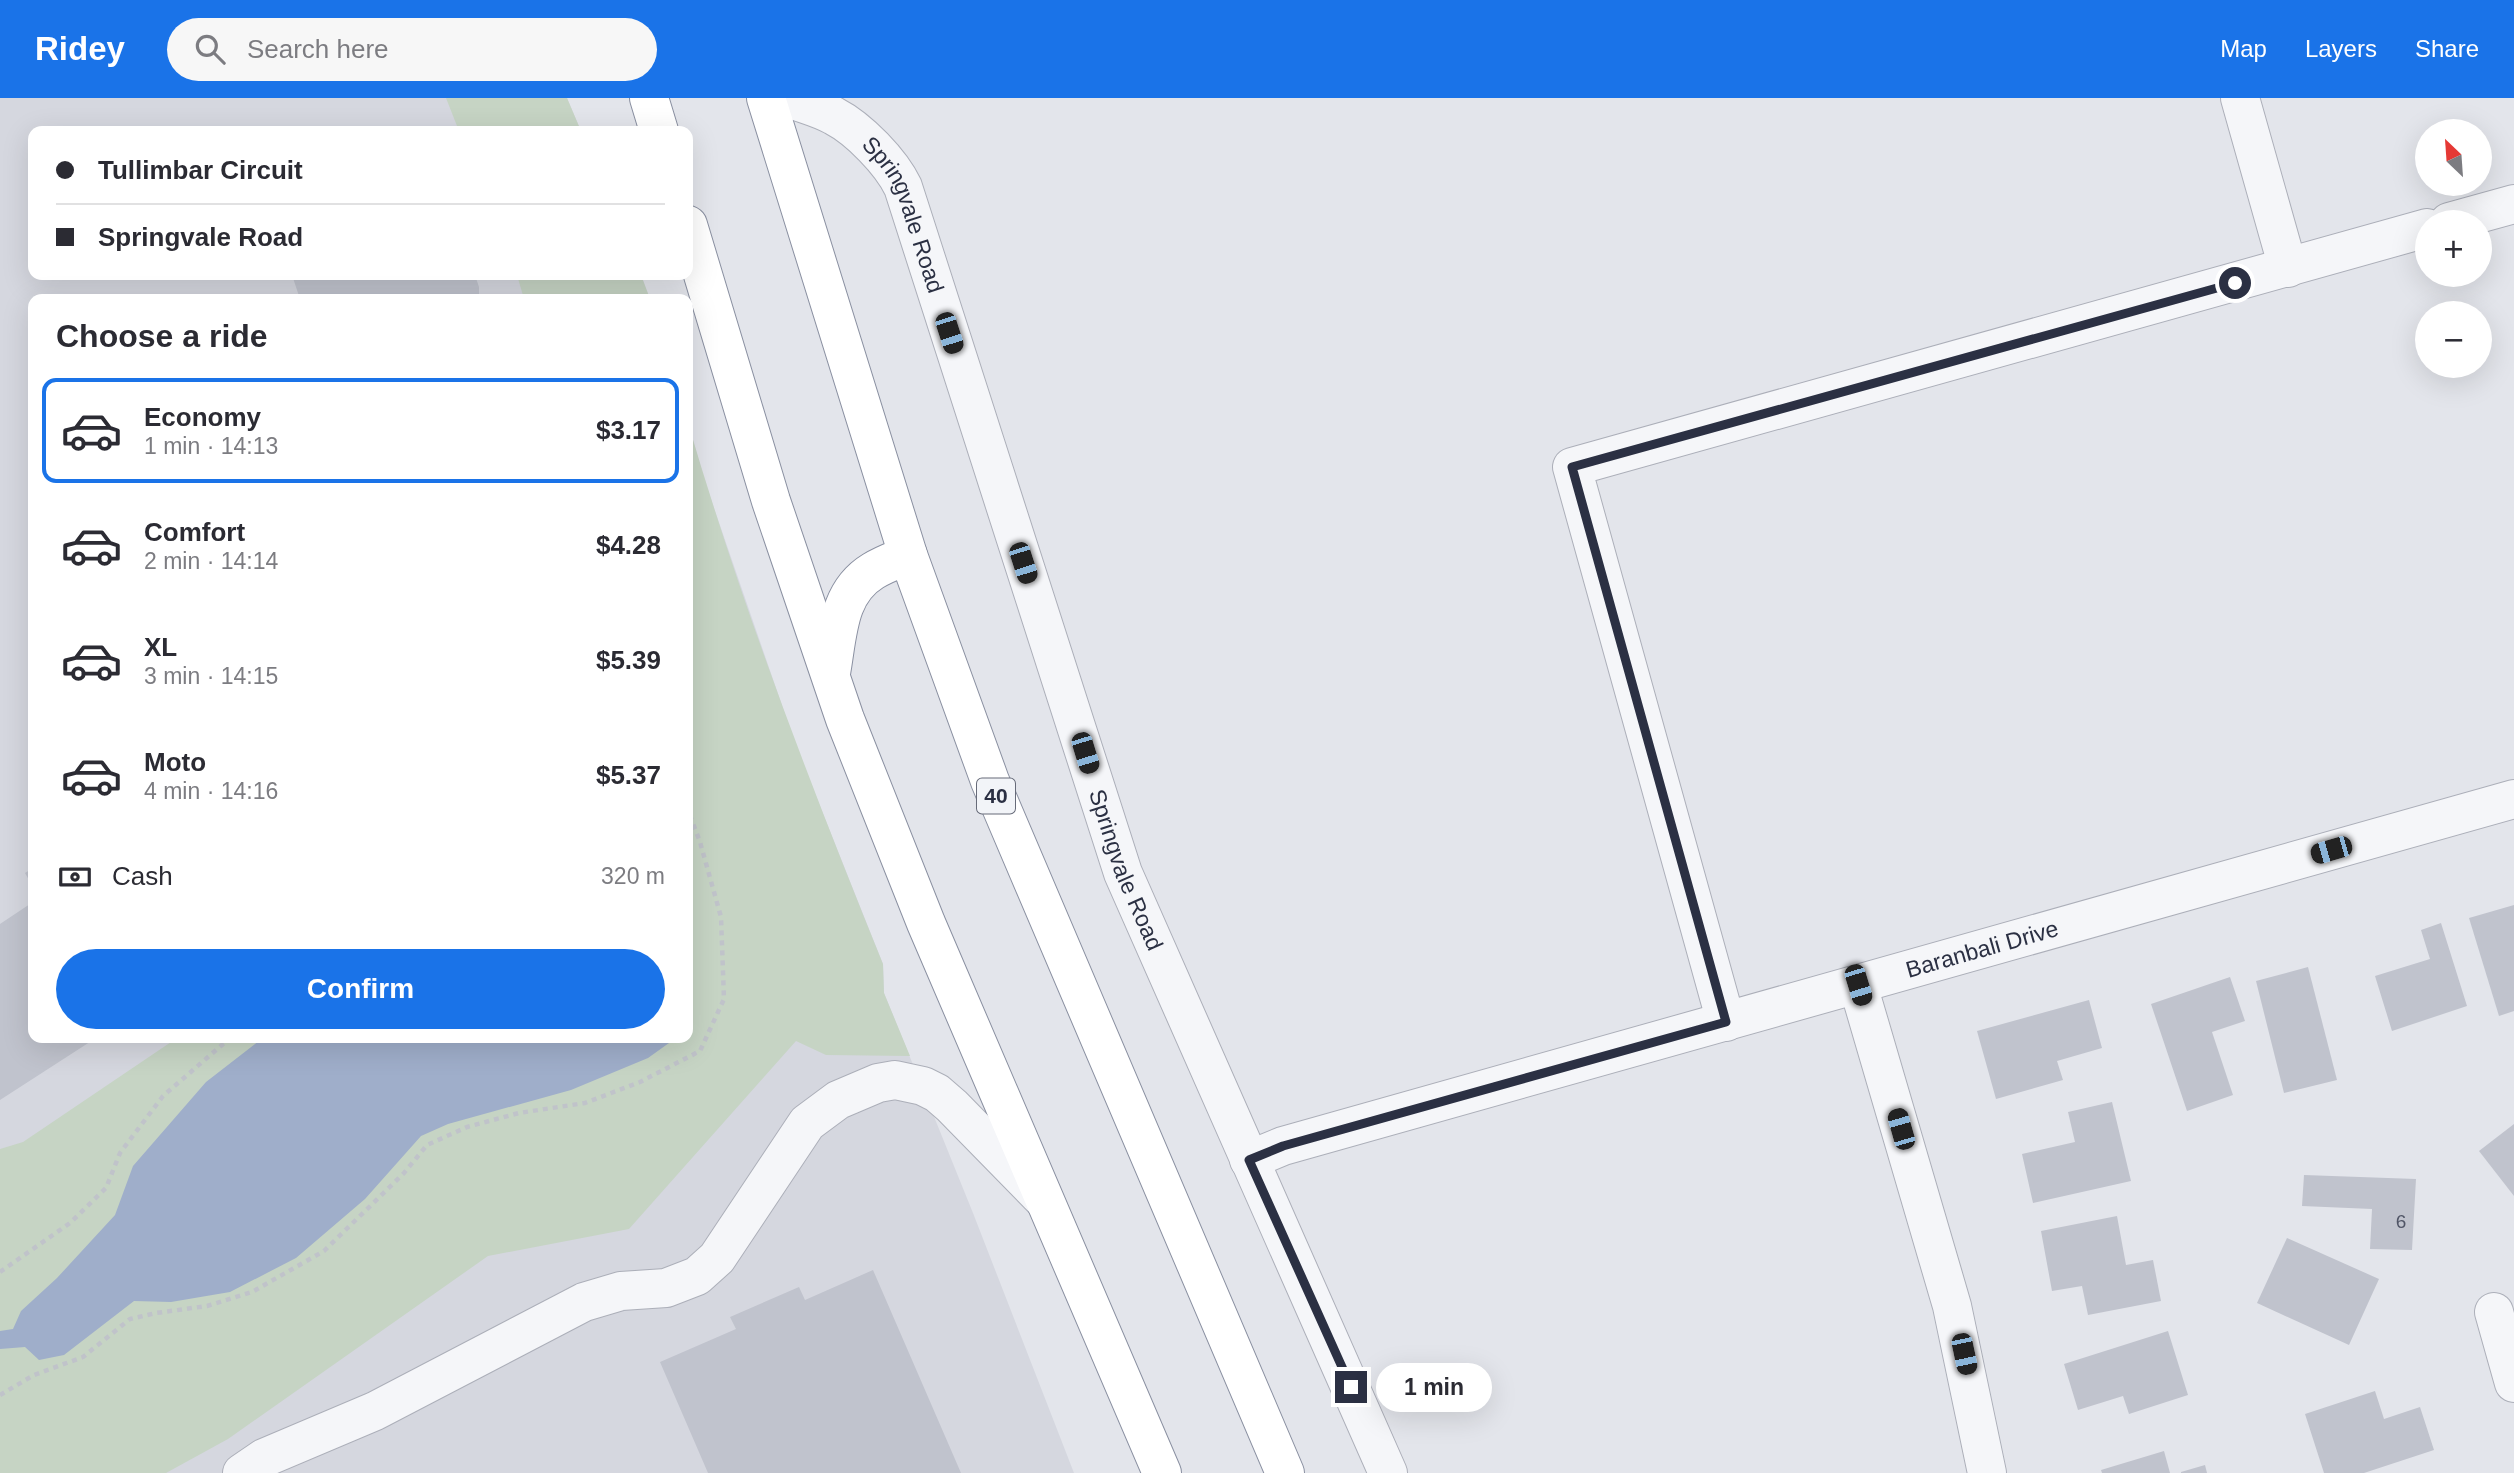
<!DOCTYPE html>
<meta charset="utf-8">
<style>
body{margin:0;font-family:Arial,sans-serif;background:#f7f7f7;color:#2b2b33;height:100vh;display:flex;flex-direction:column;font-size:26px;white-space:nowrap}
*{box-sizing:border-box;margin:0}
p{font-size:23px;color:#7c7c81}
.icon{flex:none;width:38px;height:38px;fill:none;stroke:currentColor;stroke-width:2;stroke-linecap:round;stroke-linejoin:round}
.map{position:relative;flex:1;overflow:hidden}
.details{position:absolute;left:28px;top:196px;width:665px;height:749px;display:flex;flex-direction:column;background:#fff;border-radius:14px;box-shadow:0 7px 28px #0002}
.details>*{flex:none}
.guide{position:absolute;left:28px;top:28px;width:665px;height:154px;border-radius:14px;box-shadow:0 7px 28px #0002;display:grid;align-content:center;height:154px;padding:0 28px;background:#fff}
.needle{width:46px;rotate:335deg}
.tools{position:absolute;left:2415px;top:21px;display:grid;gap:14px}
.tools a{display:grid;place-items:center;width:77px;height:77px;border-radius:50%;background:#fff;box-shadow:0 7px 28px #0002;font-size:35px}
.end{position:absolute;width:32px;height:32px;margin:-16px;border:9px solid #2b3043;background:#fff;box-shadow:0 0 0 4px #fff}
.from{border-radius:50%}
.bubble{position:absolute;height:49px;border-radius:24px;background:#fff;box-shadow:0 7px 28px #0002;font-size:23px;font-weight:600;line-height:49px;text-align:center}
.car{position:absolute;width:21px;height:42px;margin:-21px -10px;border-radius:9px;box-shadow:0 0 5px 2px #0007;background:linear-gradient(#222 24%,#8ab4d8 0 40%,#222 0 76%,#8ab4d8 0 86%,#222 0)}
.guide b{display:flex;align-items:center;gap:24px;height:66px;font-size:26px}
.guide b+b{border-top:2px solid #e1e1e2}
.guide i{width:18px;height:18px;background:#2b2b33}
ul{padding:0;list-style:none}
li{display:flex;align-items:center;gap:21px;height:105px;margin:0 14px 10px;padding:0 14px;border:4px solid transparent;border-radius:14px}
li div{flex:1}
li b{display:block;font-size:26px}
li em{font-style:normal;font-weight:600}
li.current{border-color:#1a73e8}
li>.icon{width:63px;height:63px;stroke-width:1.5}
h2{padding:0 28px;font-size:32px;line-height:84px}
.pay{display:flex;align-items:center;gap:18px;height:77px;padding:0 28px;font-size:26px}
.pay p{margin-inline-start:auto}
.action{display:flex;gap:14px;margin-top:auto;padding:14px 28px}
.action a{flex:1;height:80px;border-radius:42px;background:#1a73e8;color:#fff;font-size:28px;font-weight:600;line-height:80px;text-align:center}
header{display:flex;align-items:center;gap:42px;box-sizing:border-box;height:98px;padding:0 35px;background:#1a73e8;color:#fff}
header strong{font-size:33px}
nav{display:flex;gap:38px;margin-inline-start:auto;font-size:24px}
.search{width:490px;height:63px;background:#f7f7f7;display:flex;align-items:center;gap:18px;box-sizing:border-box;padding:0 24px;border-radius:38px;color:#7c7c81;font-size:26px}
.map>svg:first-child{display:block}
.built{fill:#d5d7df}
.green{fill:#c6d4c4}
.water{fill:#9faeca}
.building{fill:#c0c3cd}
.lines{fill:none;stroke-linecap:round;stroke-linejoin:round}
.minor-casing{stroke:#acafb9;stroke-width:40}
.highway-casing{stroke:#8a90a1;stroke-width:40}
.path{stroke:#c0c3ca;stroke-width:4.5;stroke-dasharray:5 5;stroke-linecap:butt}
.minor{stroke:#f5f6f9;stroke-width:38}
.highway{stroke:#fff;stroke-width:38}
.route{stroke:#2b3043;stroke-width:9}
.labels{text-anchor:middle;stroke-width:6;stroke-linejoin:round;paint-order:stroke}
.number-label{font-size:19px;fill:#505566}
.shield{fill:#f2f4f8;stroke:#676b79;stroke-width:2}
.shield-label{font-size:21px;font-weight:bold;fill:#2b3043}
.street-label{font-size:23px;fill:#2b3043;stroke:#f2f4f8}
</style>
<header>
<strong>Ridey</strong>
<div class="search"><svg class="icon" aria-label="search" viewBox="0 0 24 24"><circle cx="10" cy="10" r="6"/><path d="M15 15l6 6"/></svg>Search here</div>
<nav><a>Map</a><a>Layers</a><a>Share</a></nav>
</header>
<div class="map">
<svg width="2514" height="1375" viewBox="0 0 2514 1375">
<rect width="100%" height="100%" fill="#e3e5eb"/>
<path class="built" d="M0,0H567L581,33H33V177H641L650,201H33V940H688V325L703,378L796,648L883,866L884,895L973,1115L1074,1375H0Z"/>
<g class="green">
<path d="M446,0H567L581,33H459Z"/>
<path d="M517,177H641L650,201H524Z"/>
<path d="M688,325C742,509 811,688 883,866L884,895L910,958L826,957L796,943L629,1131L488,1158L228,1341L166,1375H0V1051L23,1044L177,940H688Z"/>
</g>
<g class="water">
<path d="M688,808L692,866L688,889Z"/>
<path d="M269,940H676L648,960L571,992L448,1026L421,1038L365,1101L296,1160L230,1194L171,1204L134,1203L64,1257L39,1262L25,1249L0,1251V1233L13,1231L21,1213L57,1180L115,1117L133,1068L206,984L259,943Z"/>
</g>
<g class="building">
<path d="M292,177H475L479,189V201H300Z"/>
<path d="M33,770V789L25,775Z"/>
<path d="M33,804V940H96L0,1002V826Z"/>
<path d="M2514,807V913L2499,918L2469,820Z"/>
<path d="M2441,825L2467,908L2392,933L2375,878L2430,861L2421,832Z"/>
<path d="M2308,869L2337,982L2284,995L2256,883Z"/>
<path d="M2230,879L2245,923L2212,934L2233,997L2187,1013L2151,906Z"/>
<path d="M2089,902L2102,950L2057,963L2063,982L1996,1001L1977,933Z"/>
<path d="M2112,1004L2131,1083L2033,1105L2022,1056L2075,1044L2068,1014Z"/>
<path d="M2514,1026V1098L2479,1053Z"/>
<path d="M2304,1077L2416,1081L2412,1152L2370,1151L2372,1111L2302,1108Z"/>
<path d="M2117,1118L2126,1167L2153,1162L2161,1203L2088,1217L2082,1188L2052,1193L2041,1133Z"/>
<path d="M2287,1140L2379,1181L2349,1247L2257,1205Z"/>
<path d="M873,1172L961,1375H708L660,1264L736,1231L730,1219L799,1189L805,1202Z"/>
<path d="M2168,1233L2188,1297L2129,1316L2123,1298L2078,1312L2064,1266Z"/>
<path d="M2375,1293L2384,1321L2420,1309L2434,1352L2364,1375H2324L2305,1316Z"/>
<path d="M2164,1353L2170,1375H2102L2101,1372Z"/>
<path d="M2205,1367L2207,1375H2181V1374Z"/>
</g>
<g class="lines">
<g class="minor-casing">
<g id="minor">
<path id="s1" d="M788,0C803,6 820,10 834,18C859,31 891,64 903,89L1123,775L1388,1375"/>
<path d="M2240,0L2288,170"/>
<path d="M2449,124L2514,106"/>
<path d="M1858,887L1952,1208L1987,1375"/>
<path d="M1726,924L1572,369L2427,130"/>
<path id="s2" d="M1249,1062L1283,1048L2514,701"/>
<path d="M2494,1214L2514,1285"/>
<path d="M242,1375L264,1360L375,1313L584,1204L621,1193L666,1190L697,1178L717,1160L807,1025L838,1002L878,985L895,982L923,988L937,995L952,1008L1044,1102"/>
</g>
</g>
<g class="highway-casing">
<g id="highway">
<path d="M649,0L659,33"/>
<path d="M766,0L908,457L990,683L1285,1375"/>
<path d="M688,127L771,403L845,621L926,825L1162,1375"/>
<path d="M831,575C838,537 837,495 873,473C884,466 896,462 908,457"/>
</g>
</g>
<g class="path">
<path d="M0,1174L70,1125L106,1090L120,1055L163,998L230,940"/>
<path d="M0,1297L34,1277L83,1259L130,1221L156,1215L207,1208L252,1194L324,1153L404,1075L427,1047L467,1029L519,1015L585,1005L640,984L700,953L724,901L721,819L700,744L688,712"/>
</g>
<use href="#minor" class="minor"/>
<use href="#highway" class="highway"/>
</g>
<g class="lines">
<path class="route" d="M1351,1289L1249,1062L1283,1048L1726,924L1572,369L2235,185"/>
</g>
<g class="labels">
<g class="number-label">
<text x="2401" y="1130">6</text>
</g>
<rect class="shield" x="977" y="680.5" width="38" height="35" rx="5"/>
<g class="shield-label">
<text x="996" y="705">40</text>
</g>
<g class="street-label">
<text dy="8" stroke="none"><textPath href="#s1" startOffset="175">Springvale Road</textPath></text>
<text dy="8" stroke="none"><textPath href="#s1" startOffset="868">Springvale Road</textPath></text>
<text dy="8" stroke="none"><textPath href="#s2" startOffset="763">Baranbali Drive</textPath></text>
</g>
</g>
</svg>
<div class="tools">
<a><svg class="needle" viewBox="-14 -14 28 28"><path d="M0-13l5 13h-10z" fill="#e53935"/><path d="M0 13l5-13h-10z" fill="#7c7c81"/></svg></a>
<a>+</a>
<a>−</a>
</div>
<i class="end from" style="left:2235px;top:185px"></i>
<i class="end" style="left:1351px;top:1289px"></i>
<div class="bubble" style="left:1376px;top:1265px;width:116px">1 min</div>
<i class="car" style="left:949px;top:235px;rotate:162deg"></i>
<i class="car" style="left:1023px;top:465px;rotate:162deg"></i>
<i class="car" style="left:1085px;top:655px;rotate:163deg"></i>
<i class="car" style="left:2331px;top:752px;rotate:254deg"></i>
<i class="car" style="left:1858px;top:887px;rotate:163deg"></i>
<i class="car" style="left:1901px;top:1031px;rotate:344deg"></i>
<i class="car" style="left:1964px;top:1256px;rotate:168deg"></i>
<div class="guide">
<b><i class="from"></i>Tullimbar Circuit</b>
<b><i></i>Springvale Road</b>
</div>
<section class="details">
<h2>Choose a ride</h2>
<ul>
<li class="current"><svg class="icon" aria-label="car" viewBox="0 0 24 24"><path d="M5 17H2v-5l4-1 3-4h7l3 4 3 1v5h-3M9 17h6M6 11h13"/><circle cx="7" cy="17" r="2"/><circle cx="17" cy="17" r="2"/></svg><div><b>Economy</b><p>1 min · 14:13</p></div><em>$3.17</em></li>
<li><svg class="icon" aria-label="car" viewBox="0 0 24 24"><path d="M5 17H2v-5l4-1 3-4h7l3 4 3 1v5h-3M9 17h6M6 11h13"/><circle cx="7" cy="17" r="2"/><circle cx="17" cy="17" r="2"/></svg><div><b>Comfort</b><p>2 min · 14:14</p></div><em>$4.28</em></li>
<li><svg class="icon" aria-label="car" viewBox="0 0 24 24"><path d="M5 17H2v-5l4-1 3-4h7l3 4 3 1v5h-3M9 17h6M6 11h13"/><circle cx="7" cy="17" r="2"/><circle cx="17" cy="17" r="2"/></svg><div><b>XL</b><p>3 min · 14:15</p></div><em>$5.39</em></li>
<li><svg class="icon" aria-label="car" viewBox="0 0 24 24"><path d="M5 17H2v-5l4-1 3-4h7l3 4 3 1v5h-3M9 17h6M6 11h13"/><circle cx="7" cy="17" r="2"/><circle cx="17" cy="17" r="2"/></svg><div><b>Moto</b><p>4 min · 14:16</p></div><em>$5.37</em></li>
</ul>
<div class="pay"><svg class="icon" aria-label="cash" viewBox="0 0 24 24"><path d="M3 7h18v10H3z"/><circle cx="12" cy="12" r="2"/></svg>Cash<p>320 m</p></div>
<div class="action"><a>Confirm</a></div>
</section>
</div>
